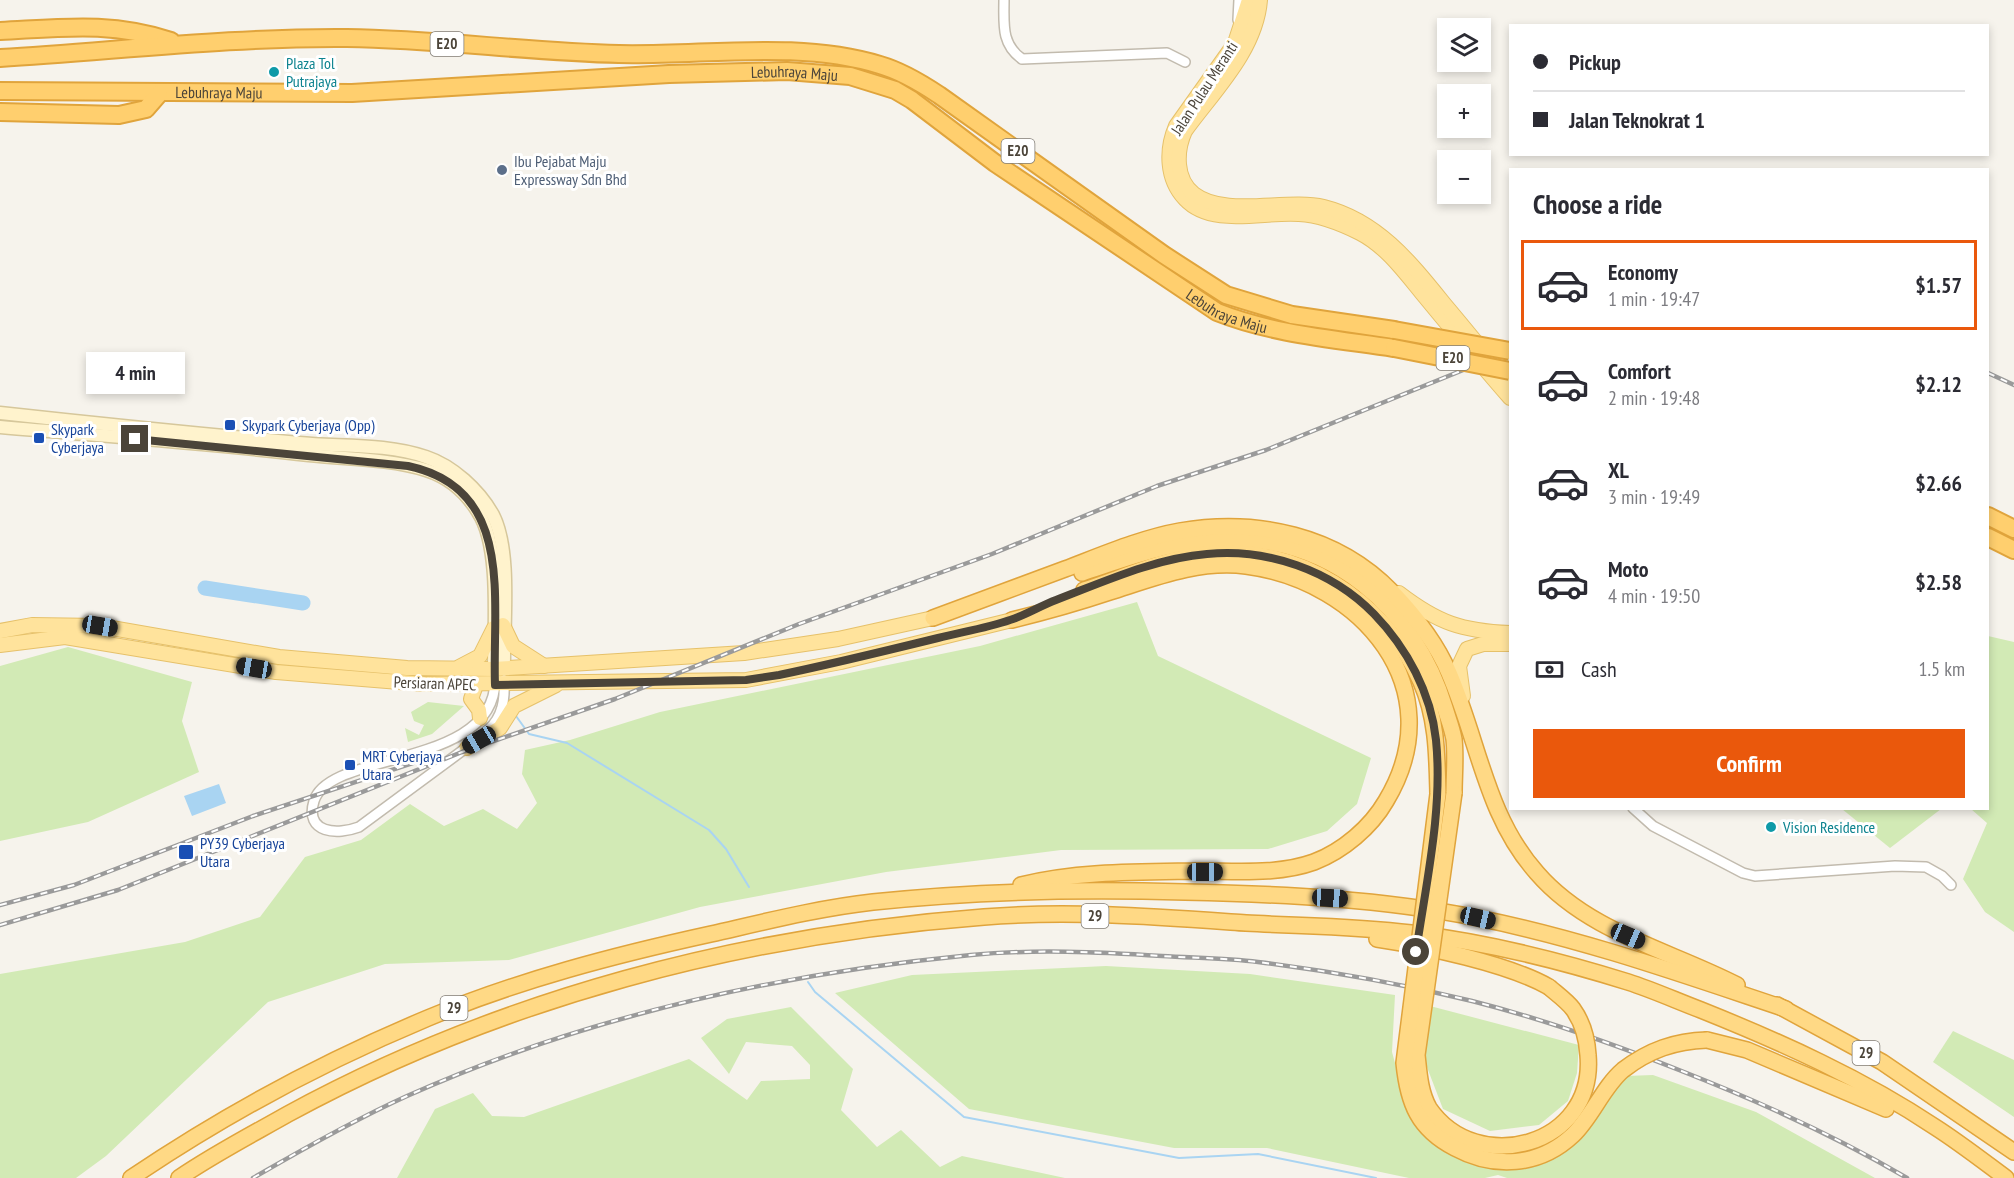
<!DOCTYPE html>
<meta charset="utf-8">
<style>
body{margin:0;font-family:"PT Sans Narrow",sans-serif;background:#f7f7f7;color:#2b2b33;height:100vh;display:flex;flex-direction:column;font-size:22px;white-space:nowrap}
*{box-sizing:border-box;margin:0}
p{font-size:20px;color:#7c7c81}
.icon{flex:none;width:33px;height:33px;fill:none;stroke:currentColor;stroke-width:2;stroke-linecap:round;stroke-linejoin:round}
.map{position:relative;flex:1;overflow:hidden}
.panel{position:absolute;left:1509px;top:168px;width:480px;height:642px;display:flex;flex-direction:column;background:#fff;border-radius:0px;box-shadow:0 3px 9px #0003}
.panel>*{flex:none}
.guide{position:absolute;left:1509px;top:24px;width:480px;height:132px;border-radius:0px;box-shadow:0 3px 9px #0003;display:grid;align-content:center;height:132px;padding:0 24px;background:#fff}
.fabs{position:absolute;left:1437px;top:18px;display:grid;gap:12px}
.fabs a{display:grid;place-items:center;width:54px;height:54px;border-radius:0px;background:#fff;box-shadow:0 3px 9px #0003;font-size:30px}
.end{position:absolute;width:27px;height:27px;margin:-14px;border:8px solid #4b4439;background:#fff;box-shadow:0 0 0 3px #fff}
.from{border-radius:50%}
.bubble{position:absolute;height:42px;border-radius:0px;background:#fff;box-shadow:0 3px 9px #0003;font-size:20px;font-weight:700;line-height:42px;text-align:center}
.car{position:absolute;width:18px;height:36px;margin:-18px -9px;border-radius:8px;box-shadow:0 0 4px 2px #0007;background:linear-gradient(#222 24%,#8ab4d8 0 40%,#222 0 76%,#8ab4d8 0 86%,#222 0)}
.guide b{display:flex;align-items:center;gap:21px;height:57px;font-size:22px}
.guide b+b{border-top:2px solid #e1e1e2}
.guide i{width:15px;height:15px;background:#2b2b33}
ul{padding:0;list-style:none}
li{display:flex;align-items:center;gap:18px;height:90px;margin:0 12px 9px;padding:0 12px;border:3px solid transparent;border-radius:0px}
li div{flex:1}
li b{display:block;font-size:22px}
li em{font-style:normal;font-weight:700}
li.selected{border-color:#ea580c}
li>.icon{width:54px;height:54px;stroke-width:1.5}
h2{padding:0 24px;font-size:27px;line-height:72px}
.pay{display:flex;align-items:center;gap:15px;height:66px;padding:0 24px;font-size:22px}
.pay p{margin-inline-start:auto}
.cta{display:flex;gap:12px;margin-top:auto;padding:12px 24px}
.cta a{flex:1;height:69px;border-radius:0px;background:#ea580c;color:#fff;font-size:24px;font-weight:700;line-height:69px;text-align:center}
.map>svg:first-child{display:block}
.green{fill:#d2eab5}
.water{fill:#a9d4f2}
.lines{fill:none;stroke-linecap:round;stroke-linejoin:round}
.stream{stroke:#a9d4f2;stroke-width:2}
.river{stroke:#a9d4f2;stroke-width:15}
.minor-casing{stroke:#c2bbae;stroke-width:12}
.secondary-casing{stroke:#d6c79b;stroke-width:15}
.primary-casing{stroke:#e6c16a;stroke-width:16}
.trunk-casing{stroke:#e0a43c;stroke-width:18}
.motorway-casing{stroke:#e0a43c;stroke-width:20}
.minor{stroke:#fff;stroke-width:9}
.secondary{stroke:#fff3cd;stroke-width:12}
.primary{stroke:#ffe39c;stroke-width:14}
.trunk{stroke:#ffd985;stroke-width:15}
.motorway{stroke:#ffcf6e;stroke-width:16}
.rail-casing{stroke:#9a9a9a;stroke-width:4.5}
.rail{stroke:#fff;stroke-width:2;stroke-dasharray:7;stroke-linecap:butt}
.trunk-bridge-casing{stroke:#e0a43c;stroke-width:18;stroke-linecap:butt}
.motorway-bridge-casing{stroke:#e0a43c;stroke-width:20;stroke-linecap:butt}
.trunk-bridge{stroke:#ffd985;stroke-width:15}
.motorway-bridge{stroke:#ffcf6e;stroke-width:16}
.route{stroke:#4b4439;stroke-width:8}
.culture-dot{fill:#0f9aa8;stroke:#fff;stroke-width:2}
.service-dot{fill:#5c6f8a;stroke:#fff;stroke-width:2}
.transit-dot{fill:#1a4fb4;stroke:#fff;stroke-width:2}
.labels{text-anchor:middle;stroke-width:6;stroke-linejoin:round;paint-order:stroke}
.shield{fill:#fff;stroke:#817c74;stroke-width:1.5}
.shield-label{font-size:15px;font-weight:bold;fill:#4b4439}
.culture-label{font-size:16px;fill:#0d838f;stroke:#fff;text-anchor:start}
.street-label{font-size:16px;fill:#4b4439;stroke:#fff}
.service-label{font-size:16px;fill:#4e5e75;stroke:#fff;text-anchor:start}
.transit-label{font-size:16px;fill:#164399;stroke:#fff;text-anchor:start}
</style>
<div class="map">
<svg width="2014" height="1178" viewBox="0 0 2014 1178">
<rect width="100%" height="100%" fill="#f6f3ec"/>
<g class="green">
<path d="M1137,602L1158,656L1371,758L1357,804L1327,831L1268,849L1061,850L886,872L700,907L509,960L385,964L268,1002L106,1156L76,1178H0V974L185,942L260,917L305,857L361,840L410,804L444,826L483,809L517,829L537,803L522,774L525,750L570,740L660,712L980,646Z"/>
<path d="M1988,636L2014,642V932L1985,912L1963,879L1987,823L1971,809L1988,808Z"/>
<path d="M68,647L192,682L182,721L199,772L88,822L0,841V666Z"/>
<path d="M428,702L464,706L432,734L408,742L405,728L419,735L424,725L414,721L411,712Z"/>
<path d="M1842,809H1941L1890,848Z"/>
<path d="M1106,966L1250,974L1395,995L1392,1052L1405,1100L1427,1139L1467,1162L1539,1161L1626,1076L1653,1075L1756,1112L1875,1178H1507L1498,1175L1485,1178H1409L1267,1148H1174L969,1109L835,993L912,975Z"/>
<path d="M1430,1006L1579,1045L1577,1073L1568,1101L1539,1125L1490,1131L1443,1109L1425,1062Z"/>
<path d="M791,1007L853,1069L841,1110L877,1147L901,1130L940,1167L962,1156L1065,1178H397L435,1109L473,1093L492,1116L524,1117L689,1059L747,1100L761,1081L810,1079V1065L792,1046L746,1042L729,1074L701,1038L727,1019Z"/>
<path d="M1953,1031L2014,1060V1117L1933,1062Z"/>
</g>
<path class="water" d="M219,784L226,803L192,816L184,796Z"/>
<g class="lines">
<g class="stream">
<path d="M516,716L529,734L567,743L709,830L726,849L749,887"/>
<path d="M808,982L815,992L964,1117L1179,1158L1258,1154L1376,1178"/>
</g>
<path class="river" d="M205,588L303,603"/>
<g class="minor-casing">
<g id="minor">
<path d="M1004,0C1004,24 1001,44 1022,59L1167,53L1185,62"/>
<path d="M1238,20L1239,0"/>
<path d="M488,730C503,717 505,699 504,680"/>
<path d="M470,745L359,827C338,835 304,834 314,801C329,750 498,769 495,678"/>
<path d="M1633,808L1653,826L1743,873L1755,876L1895,866L1926,867L1942,876L1951,885"/>
</g>
</g>
<g class="secondary-casing">
<g id="secondary">
<path d="M0,413C100,424 199,434 299,443C340,447 386,443 426,457C453,466 479,490 493,515C512,552 503,626 504,669"/>
<path d="M0,427C103,436 206,443 309,455C347,459 390,459 426,470C448,477 466,492 478,512C501,546 494,627 494,669"/>
</g>
</g>
<g class="primary-casing">
<g id="primary">
<path d="M1249,0L1235,43L1176,126C1166,149 1166,179 1185,199C1212,228 1264,211 1299,214C1320,215 1342,224 1360,233C1387,247 1406,274 1425,297C1453,331 1481,365 1510,398"/>
<path d="M1260,0C1256,51 1213,92 1185,131C1176,151 1175,179 1194,194C1225,218 1286,198 1324,207C1379,221 1412,264 1446,306C1468,332 1489,358 1510,384"/>
<path d="M1399,593C1438,623 1462,631 1510,633"/>
<path d="M503,625L513,646L544,666"/>
<path d="M0,631L32,625L100,626L279,657L407,668L494,669L744,653L838,639L933,618"/>
<path d="M0,645L65,637L276,672L424,684L746,680L841,662L1012,620"/>
<path d="M459,667L480,656L494,628"/>
<path d="M476,685L471,699L479,710L480,718"/>
<path d="M1463,696L1459,666L1467,649L1483,644H1510"/>
<path d="M467,748L500,728L514,706L556,685"/>
</g>
</g>
<g class="trunk-casing">
<g id="trunk">
<path d="M1082,573C1128,558 1174,540 1223,539C1331,536 1415,607 1445,708C1448,718 1452,728 1454,739C1456,756 1454,776 1454,793"/>
<path d="M1084,590C1124,577 1163,559 1206,554C1297,543 1385,600 1421,682C1437,718 1437,756 1438,794"/>
<path d="M933,618C977,602 1021,585 1065,569C1102,555 1141,538 1180,531C1257,518 1337,535 1392,592C1415,616 1436,642 1449,673C1479,742 1486,816 1537,873C1588,932 1669,950 1737,985"/>
<path d="M1012,620C1045,612 1077,603 1110,592C1154,578 1198,560 1246,566C1361,581 1454,688 1386,801C1371,827 1343,851 1314,862C1278,875 1236,871 1199,871C1139,872 1078,871 1021,885"/>
<path d="M1377,939C1424,946 1509,964 1549,987"/>
<path d="M1777,1005L1882,1062L2014,1152"/>
<path d="M1707,1040L1747,1050L1886,1109"/>
<path d="M131,1178C224,1115 325,1061 428,1018C519,980 615,955 711,934C764,922 819,908 873,902C976,891 1080,889 1185,892C1283,894 1382,899 1478,918C1583,939 1684,975 1786,1009"/>
<path d="M179,1178C214,1154 251,1135 288,1114C501,998 742,935 984,917C1070,910 1159,917 1246,923C1301,926 1356,926 1411,933C1484,942 1558,960 1628,982C1653,990 1677,1001 1701,1010C1781,1042 1863,1079 1935,1127C1960,1143 1983,1161 2006,1178"/>
</g>
</g>
<g class="motorway-casing">
<g id="motorway">
<path d="M0,31C61,28 111,21 171,41"/>
<path d="M0,58C116,51 231,37 347,38C438,39 528,52 619,54C705,56 797,40 880,65C901,71 921,83 939,95L1164,255L1226,295L1292,315L1394,330"/>
<path id="s1" d="M0,91L352,93L669,74L787,71L850,76L895,90L912,100L995,163L1217,312C1272,334 1335,339 1394,348"/>
<path d="M0,112L119,115L146,109L159,94"/>
<path d="M1988,516L2014,529"/>
<path d="M1988,537L2014,550"/>
</g>
</g>
<use href="#minor" class="minor"/>
<use href="#secondary" class="secondary"/>
<use href="#primary" class="primary"/>
<use href="#trunk" class="trunk"/>
<use href="#motorway" class="motorway"/>
<g class="rail-casing">
<g id="rail">
<path d="M1988,373L2014,385"/>
<path d="M0,905L74,885L253,816L431,757"/>
<path d="M0,925L118,890L462,752L615,699L799,624L992,554L1157,486L1266,450L1510,351"/>
<path d="M253,1178C303,1149 354,1120 407,1096C586,1016 776,974 971,955C1034,949 1099,952 1162,956C1194,958 1226,958 1258,962C1330,971 1402,984 1472,1001C1543,1019 1611,1043 1679,1070C1758,1101 1834,1135 1907,1178"/>
</g>
</g>
<use href="#rail" class="rail"/>
<g class="trunk-bridge-casing">
<g id="trunk-bridge">
<path d="M1454,793L1417,1055C1419,1073 1420,1092 1429,1108C1477,1178 1596,1146 1588,1055C1587,1038 1583,1023 1573,1009C1567,1001 1557,994 1549,987"/>
<path d="M1438,794L1404,1063C1408,1103 1418,1129 1455,1148C1494,1169 1539,1167 1573,1135C1592,1117 1603,1087 1623,1070C1649,1050 1675,1041 1707,1040"/>
</g>
</g>
<g class="motorway-bridge-casing">
<g id="motorway-bridge">
<path d="M1394,330L1510,351"/>
<path d="M1394,348L1510,371"/>
</g>
</g>
<use href="#trunk-bridge" class="trunk-bridge"/>
<use href="#motorway-bridge" class="motorway-bridge"/>
</g>
<g class="lines">
<path class="route" d="M135,439L408,466C516,489 492,600 495,685L746,680L779,675C832,664 885,651 938,638C962,632 987,628 1010,620C1026,615 1040,606 1056,600C1103,582 1156,558 1207,554C1267,548 1331,570 1374,614C1407,648 1431,693 1436,740C1443,810 1426,883 1416,952"/>
</g>
<g class="culture-dot">
<circle cx="274" cy="72" r="6"/>
<circle cx="1771" cy="827" r="6"/>
</g>
<circle class="service-dot" cx="502" cy="170" r="6"/>
<g class="transit-dot">
<rect x="224" y="419" width="12" height="12" rx="3"/>
<rect x="33" y="432" width="12" height="12" rx="3"/>
<rect x="344" y="759" width="12" height="12" rx="3"/>
<rect x="178" y="844" width="16" height="16" rx="3"/>
</g>
<g class="labels">
<g class="shield">
<rect x="430.5" y="32" width="33" height="24" rx="4.5"/>
<rect x="1001.5" y="139" width="33" height="24" rx="4.5"/>
<rect x="1436.5" y="346" width="33" height="24" rx="4.5"/>
<rect x="1081.5" y="904" width="27" height="24" rx="4.5"/>
<rect x="440.5" y="996" width="27" height="24" rx="4.5"/>
<rect x="1852.5" y="1041" width="27" height="24" rx="4.5"/>
</g>
<g class="shield-label">
<text x="447" y="49">E20</text>
<text x="1018" y="156">E20</text>
<text x="1453" y="363">E20</text>
<text x="1095" y="921">29</text>
<text x="454" y="1013">29</text>
<text x="1866" y="1058">29</text>
</g>
<g class="culture-label">
<text x="286" y="69">Plaza Tol<tspan x="286" dy="18">Putrajaya</tspan></text>
<text x="1783" y="833">Vision Residence</text>
</g>
<g class="street-label">
<text dy="6" stroke="none"><textPath href="#s1" startOffset="795">Lebuhraya Maju</textPath></text>
<text transform="translate(1204 88) rotate(-57)" y="6">Jalan Pulau Meranti</text>
<text dy="6" stroke="none"><textPath href="#s1" startOffset="219">Lebuhraya Maju</textPath></text>
<text dy="6" stroke="none"><textPath href="#s1" startOffset="1298">Lebuhraya Maju</textPath></text>
<text transform="translate(435 683) rotate(2)" y="6">Persiaran APEC</text>
</g>
<g class="service-label">
<text x="514" y="167">Ibu Pejabat Maju<tspan x="514" dy="18">Expressway Sdn Bhd</tspan></text>
</g>
<g class="transit-label">
<text x="242" y="431">Skypark Cyberjaya (Opp)</text>
<text x="51" y="435">Skypark<tspan x="51" dy="18">Cyberjaya</tspan></text>
<text x="362" y="762">MRT Cyberjaya<tspan x="362" dy="18">Utara</tspan></text>
<text x="200" y="849">PY39 Cyberjaya<tspan x="200" dy="18">Utara</tspan></text>
</g>
</g>
</svg>
<div class="fabs">
<a><svg class="icon" aria-label="layers" viewBox="0 0 24 24"><path d="M12 4l9 5-9 5-9-5zM3 14l9 5 9-5"/></svg></a>
<a>+</a>
<a>−</a>
</div>
<i class="end from" style="left:1416px;top:952px"></i>
<i class="end" style="left:135px;top:439px"></i>
<div class="bubble" style="left:86px;top:352px;width:99px">4 min</div>
<i class="car" style="left:100px;top:626px;rotate:100deg"></i>
<i class="car" style="left:254px;top:668px;rotate:280deg"></i>
<i class="car" style="left:479px;top:740px;rotate:240deg"></i>
<i class="car" style="left:1205px;top:872px;rotate:90deg"></i>
<i class="car" style="left:1330px;top:898px;rotate:93deg"></i>
<i class="car" style="left:1478px;top:918px;rotate:103deg"></i>
<i class="car" style="left:1628px;top:936px;rotate:113deg"></i>
<div class="guide">
<b><i class="from"></i>Pickup</b>
<b><i></i>Jalan Teknokrat 1</b>
</div>
<section class="panel">
<h2>Choose a ride</h2>
<ul>
<li class="selected"><svg class="icon" aria-label="car" viewBox="0 0 24 24"><path d="M5 17H2v-5l4-1 3-4h7l3 4 3 1v5h-3M9 17h6M6 11h13"/><circle cx="7" cy="17" r="2"/><circle cx="17" cy="17" r="2"/></svg><div><b>Economy</b><p>1 min · 19:47</p></div><em>$1.57</em></li>
<li><svg class="icon" aria-label="car" viewBox="0 0 24 24"><path d="M5 17H2v-5l4-1 3-4h7l3 4 3 1v5h-3M9 17h6M6 11h13"/><circle cx="7" cy="17" r="2"/><circle cx="17" cy="17" r="2"/></svg><div><b>Comfort</b><p>2 min · 19:48</p></div><em>$2.12</em></li>
<li><svg class="icon" aria-label="car" viewBox="0 0 24 24"><path d="M5 17H2v-5l4-1 3-4h7l3 4 3 1v5h-3M9 17h6M6 11h13"/><circle cx="7" cy="17" r="2"/><circle cx="17" cy="17" r="2"/></svg><div><b>XL</b><p>3 min · 19:49</p></div><em>$2.66</em></li>
<li><svg class="icon" aria-label="car" viewBox="0 0 24 24"><path d="M5 17H2v-5l4-1 3-4h7l3 4 3 1v5h-3M9 17h6M6 11h13"/><circle cx="7" cy="17" r="2"/><circle cx="17" cy="17" r="2"/></svg><div><b>Moto</b><p>4 min · 19:50</p></div><em>$2.58</em></li>
</ul>
<div class="pay"><svg class="icon" aria-label="cash" viewBox="0 0 24 24"><path d="M3 7h18v10H3z"/><circle cx="12" cy="12" r="2"/></svg>Cash<p>1.5 km</p></div>
<div class="cta"><a>Confirm</a></div>
</section>
</div>
